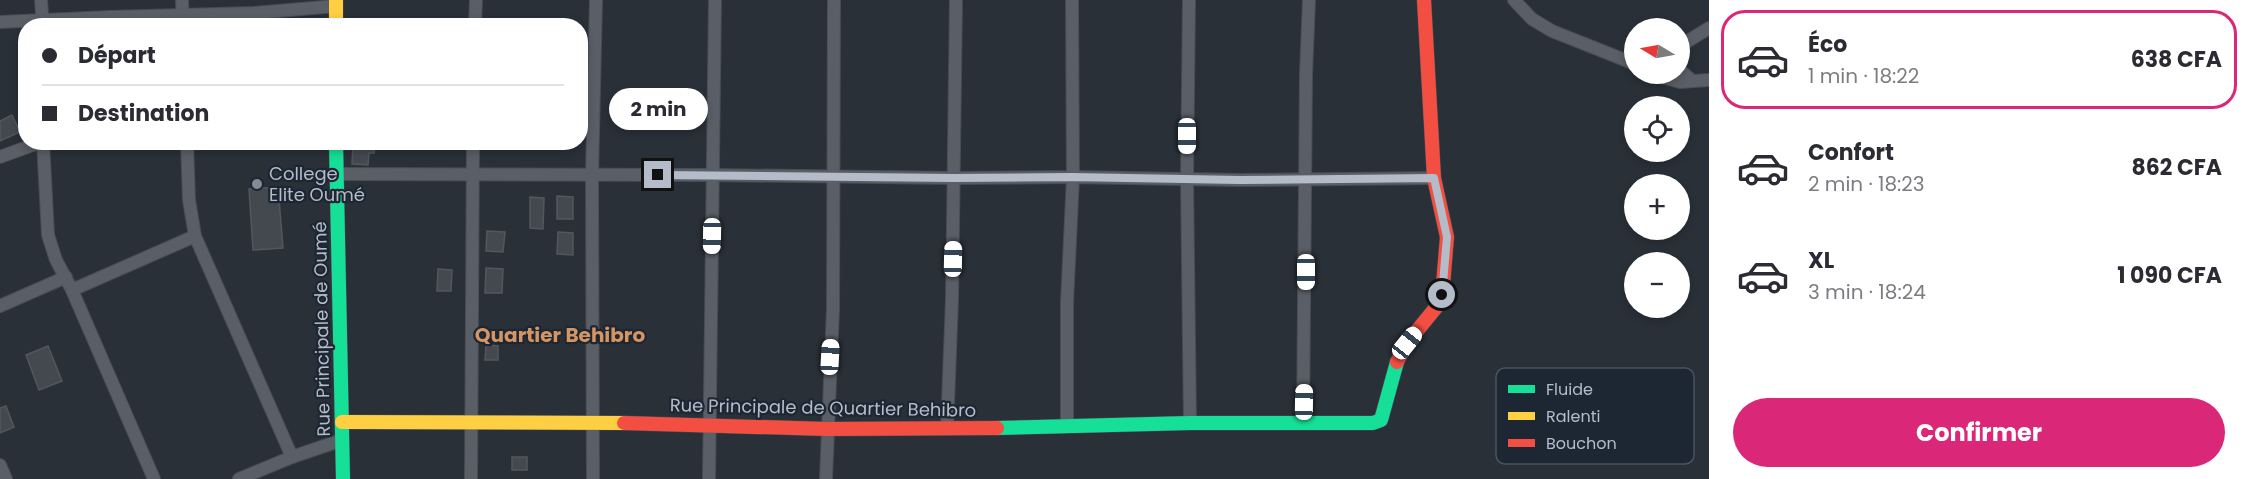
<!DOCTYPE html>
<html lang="fr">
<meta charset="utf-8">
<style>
body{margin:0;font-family:Poppins,sans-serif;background:#f7f7f7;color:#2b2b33;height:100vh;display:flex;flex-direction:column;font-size:22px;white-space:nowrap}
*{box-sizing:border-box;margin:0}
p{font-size:20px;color:#7c7c81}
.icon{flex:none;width:33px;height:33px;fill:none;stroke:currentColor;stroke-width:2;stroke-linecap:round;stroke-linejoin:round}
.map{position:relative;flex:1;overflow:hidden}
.panel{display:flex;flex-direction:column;background:#fff;width:540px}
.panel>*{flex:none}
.guide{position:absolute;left:18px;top:18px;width:570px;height:132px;border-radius:24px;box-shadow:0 3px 9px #0003;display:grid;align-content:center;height:132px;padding:0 24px;background:#fff}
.needle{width:39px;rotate:280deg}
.buttons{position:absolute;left:1624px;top:18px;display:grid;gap:12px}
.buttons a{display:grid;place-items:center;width:66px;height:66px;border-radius:50%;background:#fff;box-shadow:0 3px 9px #0003;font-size:30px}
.end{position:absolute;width:27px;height:27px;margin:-14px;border:8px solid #b4bcc9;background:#111;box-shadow:0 0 0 3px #111}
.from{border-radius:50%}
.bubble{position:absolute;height:42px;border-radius:21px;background:#fff;box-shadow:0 3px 9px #0003;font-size:20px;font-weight:700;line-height:42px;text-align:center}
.car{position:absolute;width:18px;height:36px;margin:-18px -9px;border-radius:8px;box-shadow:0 0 4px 2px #0007;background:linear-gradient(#fff 24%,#345 0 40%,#fff 0 76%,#345 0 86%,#fff 0)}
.guide b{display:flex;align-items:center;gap:21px;height:57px;font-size:22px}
.guide b+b{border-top:2px solid #e1e1e2}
.guide i{width:15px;height:15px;background:#2b2b33}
ul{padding:10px 0 0;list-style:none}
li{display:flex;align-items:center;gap:18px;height:99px;margin:0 12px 9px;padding:0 12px;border:3px solid transparent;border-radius:24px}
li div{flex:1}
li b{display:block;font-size:22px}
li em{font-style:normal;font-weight:700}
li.selected{border-color:#db2777}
li>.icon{width:54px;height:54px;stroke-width:1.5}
.action{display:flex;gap:12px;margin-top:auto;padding:12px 24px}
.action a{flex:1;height:69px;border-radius:36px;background:#db2777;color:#fff;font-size:24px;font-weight:700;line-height:69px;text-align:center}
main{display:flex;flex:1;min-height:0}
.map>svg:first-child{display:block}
.building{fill:#444950;stroke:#52575f;stroke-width:1.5}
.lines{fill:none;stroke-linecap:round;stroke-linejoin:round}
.street-casing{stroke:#484c53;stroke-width:14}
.fast-casing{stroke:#484c53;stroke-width:15}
.slow-casing{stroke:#484c53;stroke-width:15}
.jam-casing{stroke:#484c53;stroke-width:15}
.street{stroke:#5a5e66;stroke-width:12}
.fast{stroke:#16e098;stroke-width:14}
.slow{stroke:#ffcf43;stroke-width:14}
.jam{stroke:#f24e42;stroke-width:14}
.route{stroke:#b4bcc9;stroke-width:8}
.poi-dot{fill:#848b96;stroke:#1d2633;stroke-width:2}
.labels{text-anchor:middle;stroke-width:4.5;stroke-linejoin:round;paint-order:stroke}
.poi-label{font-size:18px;fill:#b4bcc9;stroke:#1d2633;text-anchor:start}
.street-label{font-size:18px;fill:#b4bcc9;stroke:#1d2633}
.neighbourhood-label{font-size:20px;font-weight:bold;fill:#d59563;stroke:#1d2633}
.key{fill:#1d2633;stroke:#4a5360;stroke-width:1.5}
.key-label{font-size:16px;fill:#b4bcc9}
</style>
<main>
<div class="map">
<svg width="1709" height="479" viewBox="0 0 1709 479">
<rect width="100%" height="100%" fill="#2a3038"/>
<g class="building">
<path d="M12,115L20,132L0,141V121Z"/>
<path d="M353,142H375L374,153H369L368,165L352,164Z"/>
<path d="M278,187L283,248L253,250L249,189Z"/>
<path d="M557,196L573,197V219H557Z"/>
<path d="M530,197L544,198L543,229L530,228Z"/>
<path d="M487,231L505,232L503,252L486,251Z"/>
<path d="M558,232L573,233V255L557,254Z"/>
<path d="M486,268L503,269L502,293H485Z"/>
<path d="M438,269L452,270L451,291H437Z"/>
<path d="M486,345L498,346V360H485Z"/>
<path d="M48,346L62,381L39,390L26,355Z"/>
<path d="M6,406L14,427L0,433V408Z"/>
<rect x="512" y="457" width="15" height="13"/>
</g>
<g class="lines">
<g class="street-casing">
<g id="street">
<path d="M41,0L43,26"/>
<path d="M182,0L183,26"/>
<path d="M1189,0L1187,179L1190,423"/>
<path d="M1514,0L1532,19L1552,31L1635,64"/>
<path d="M0,22L110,17L254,13L336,6"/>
<path d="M475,26L476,0"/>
<path d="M1680,46L1709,28"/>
<path d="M1680,70L1692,81"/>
<path d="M1651,74L1680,82L1709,80"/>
<path d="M43,142L48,235L56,260L72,290L154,479"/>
<path d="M187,142L189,200L195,236L292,457"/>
<path d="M0,157L41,142"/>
<path d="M336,174L713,175L954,178L1073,177L1072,0"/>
<path d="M72,290L195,236"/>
<path d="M0,306L66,277"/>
<path d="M1303,423L1306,74L1309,0"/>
<path d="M1067,426V302L1073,177L1240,180L1434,178"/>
<path d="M947,429L952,299L956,0"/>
<path d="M0,465L6,479"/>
<path d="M239,479L292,457L342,440"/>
<path d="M471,479L473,142"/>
<path d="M593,479L592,176L596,0"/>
<path d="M709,479L715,0"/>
<path d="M826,479L833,309L834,0"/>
</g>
</g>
<g class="fast-casing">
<g id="fast">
<path d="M336,142L343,479"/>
<path d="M997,428L1190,423H1373L1381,420L1397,362"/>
</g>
</g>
<g class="slow-casing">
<g id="slow">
<path d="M336,0V26"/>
<path d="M342,422L624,423"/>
</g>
</g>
<g class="jam-casing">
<g id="jam">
<path d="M1397,362L1407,343L1438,305L1443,285L1447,237L1434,178L1424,0"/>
<path d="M624,423L827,429L997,428"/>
</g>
</g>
<use href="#street" class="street"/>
<use href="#fast" class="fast"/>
<use href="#slow" class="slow"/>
<use href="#jam" class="jam"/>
</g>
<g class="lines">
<path class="route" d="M658,175L954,178L1072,177L1240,180L1434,178L1447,237L1442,295"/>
</g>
<circle class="poi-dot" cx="257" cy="184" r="6"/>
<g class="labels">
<g class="poi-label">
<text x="269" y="180">College<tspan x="269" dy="21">Elite Oumé</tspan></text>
</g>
<g class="street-label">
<text transform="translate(322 329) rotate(-91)" y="6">Rue Principale de Oumé</text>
<text transform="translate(823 408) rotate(1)" y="6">Rue Principale de Quartier Behibro</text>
</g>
<g class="neighbourhood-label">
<text x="560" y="342">Quartier Behibro</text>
</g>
</g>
<rect x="1496" y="368" width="198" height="96" rx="9" class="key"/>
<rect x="1508" y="385" width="27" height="8" fill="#16e098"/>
<rect x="1508" y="412" width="27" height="8" fill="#ffcf43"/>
<rect x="1508" y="439" width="27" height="8" fill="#f24e42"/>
<g class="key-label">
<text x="1546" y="395">Fluide</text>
<text x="1546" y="422">Ralenti</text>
<text x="1546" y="449">Bouchon</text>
</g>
</svg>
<div class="buttons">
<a><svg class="needle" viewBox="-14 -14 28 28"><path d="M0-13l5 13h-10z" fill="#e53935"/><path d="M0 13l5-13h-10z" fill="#7c7c81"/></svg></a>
<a><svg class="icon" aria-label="locate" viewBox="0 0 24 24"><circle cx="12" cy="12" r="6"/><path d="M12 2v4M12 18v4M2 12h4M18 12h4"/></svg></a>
<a>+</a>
<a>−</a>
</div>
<i class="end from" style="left:1442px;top:295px"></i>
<i class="end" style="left:658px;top:175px"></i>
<div class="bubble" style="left:609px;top:88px;width:99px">2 min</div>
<i class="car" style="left:1187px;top:136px;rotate:180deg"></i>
<i class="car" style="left:712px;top:236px;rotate:181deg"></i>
<i class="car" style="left:953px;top:259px;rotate:1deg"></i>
<i class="car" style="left:1306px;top:272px;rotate:180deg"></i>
<i class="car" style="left:1407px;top:343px;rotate:39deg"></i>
<i class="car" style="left:830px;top:357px;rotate:3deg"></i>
<i class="car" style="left:1304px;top:402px;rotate:1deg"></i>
<div class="guide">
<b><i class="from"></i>Départ</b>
<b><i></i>Destination</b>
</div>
</div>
<section class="panel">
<ul>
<li class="selected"><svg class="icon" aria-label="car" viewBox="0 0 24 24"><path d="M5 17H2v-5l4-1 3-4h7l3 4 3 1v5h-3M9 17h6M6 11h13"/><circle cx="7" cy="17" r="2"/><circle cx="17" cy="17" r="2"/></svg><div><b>Éco</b><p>1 min · 18:22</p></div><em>638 CFA</em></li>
<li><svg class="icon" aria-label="car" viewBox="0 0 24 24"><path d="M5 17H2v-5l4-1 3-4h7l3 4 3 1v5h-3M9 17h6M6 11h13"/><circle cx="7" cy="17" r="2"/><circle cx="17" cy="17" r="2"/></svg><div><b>Confort</b><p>2 min · 18:23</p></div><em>862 CFA</em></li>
<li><svg class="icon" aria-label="car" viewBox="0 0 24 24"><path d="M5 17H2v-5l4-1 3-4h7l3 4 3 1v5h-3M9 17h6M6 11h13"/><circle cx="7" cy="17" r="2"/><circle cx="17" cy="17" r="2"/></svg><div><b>XL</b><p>3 min · 18:24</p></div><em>1 090 CFA</em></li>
</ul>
<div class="action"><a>Confirmer</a></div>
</section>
</main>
